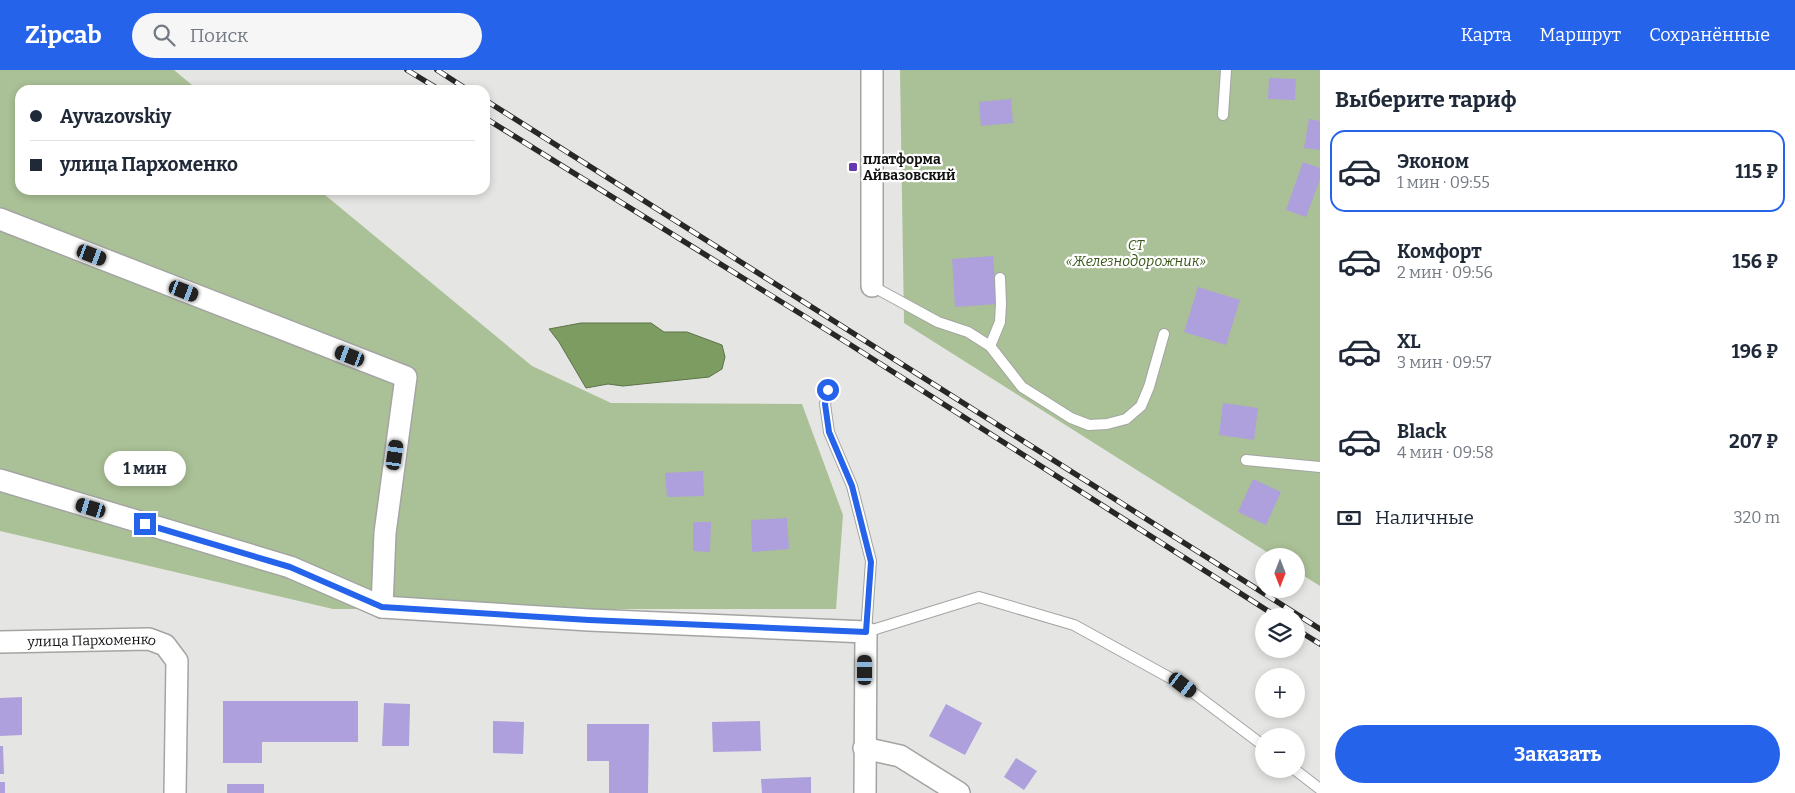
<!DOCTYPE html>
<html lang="ru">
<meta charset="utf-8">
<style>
body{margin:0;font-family:Bitter,serif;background:#f6f6f7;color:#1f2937;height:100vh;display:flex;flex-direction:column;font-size:19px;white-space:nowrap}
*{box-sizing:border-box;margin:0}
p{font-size:16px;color:#747a83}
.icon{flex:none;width:28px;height:28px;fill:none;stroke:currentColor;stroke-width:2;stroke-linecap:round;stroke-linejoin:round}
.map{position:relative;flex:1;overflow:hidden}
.side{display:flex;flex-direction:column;background:#fff;width:475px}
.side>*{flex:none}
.guide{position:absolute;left:15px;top:15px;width:475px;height:110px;border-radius:15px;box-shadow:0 2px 8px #0003;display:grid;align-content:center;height:110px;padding:0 15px;background:#fff}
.needle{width:32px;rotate:180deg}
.buttons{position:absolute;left:1255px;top:478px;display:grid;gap:10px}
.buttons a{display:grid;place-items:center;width:50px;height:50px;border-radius:50%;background:#fff;box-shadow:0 2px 8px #0003;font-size:25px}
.end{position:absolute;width:22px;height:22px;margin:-11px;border:6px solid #2563eb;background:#fff;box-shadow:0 0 0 2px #fff}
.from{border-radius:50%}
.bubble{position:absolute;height:35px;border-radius:18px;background:#fff;box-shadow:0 2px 8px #0003;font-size:16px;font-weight:700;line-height:35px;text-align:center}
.car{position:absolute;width:15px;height:30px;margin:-15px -8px;border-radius:6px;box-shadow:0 0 4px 1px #0007;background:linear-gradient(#222 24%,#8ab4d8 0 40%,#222 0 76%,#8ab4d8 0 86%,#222 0)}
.guide b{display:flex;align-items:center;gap:18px;height:48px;font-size:19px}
.guide b+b{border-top:1px solid #e0e1e3}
.guide i{width:12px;height:12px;background:#1f2937}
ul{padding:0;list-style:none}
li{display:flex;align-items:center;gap:15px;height:82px;margin:0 10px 8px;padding:0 5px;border:2px solid transparent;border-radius:15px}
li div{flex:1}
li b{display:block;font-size:19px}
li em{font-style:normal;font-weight:700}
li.on{border-color:#2563eb}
li>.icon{width:45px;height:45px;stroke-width:1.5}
h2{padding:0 15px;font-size:22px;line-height:60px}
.pay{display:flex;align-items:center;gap:12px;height:55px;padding:0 15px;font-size:19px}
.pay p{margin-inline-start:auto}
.action{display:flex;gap:10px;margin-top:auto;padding:10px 15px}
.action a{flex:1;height:58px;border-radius:30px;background:#2563eb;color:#fff;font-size:20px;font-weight:700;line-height:58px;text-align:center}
header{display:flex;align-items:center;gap:30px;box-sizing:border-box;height:70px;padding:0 25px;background:#2563eb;color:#fff}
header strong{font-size:24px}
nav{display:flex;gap:28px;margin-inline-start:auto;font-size:18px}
.search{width:350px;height:45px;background:#f6f6f7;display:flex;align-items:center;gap:12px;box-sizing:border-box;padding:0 18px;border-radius:28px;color:#747a83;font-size:19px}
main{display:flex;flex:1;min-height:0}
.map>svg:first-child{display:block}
.green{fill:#aac096}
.water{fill:#7d9c61;stroke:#5d7249}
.building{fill:#ae9fdd}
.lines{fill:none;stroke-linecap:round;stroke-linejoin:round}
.lane-casing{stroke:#a3a5a2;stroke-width:12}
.street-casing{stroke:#a3a5a2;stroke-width:24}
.lane{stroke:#fff;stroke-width:10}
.street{stroke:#fff;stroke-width:21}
.rail-casing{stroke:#272726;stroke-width:5.5}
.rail{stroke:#fff;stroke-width:4;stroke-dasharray:11;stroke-linecap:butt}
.route{stroke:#2563eb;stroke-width:6}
.poi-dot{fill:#6438b0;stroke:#fff;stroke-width:2}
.labels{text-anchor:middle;stroke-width:4.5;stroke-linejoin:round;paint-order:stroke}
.poi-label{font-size:14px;font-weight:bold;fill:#111110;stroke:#fff;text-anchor:start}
.park-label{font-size:14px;font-style:italic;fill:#3a5718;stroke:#fff}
.street-label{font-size:14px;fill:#111110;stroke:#fff}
</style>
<header>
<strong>Zipcab</strong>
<div class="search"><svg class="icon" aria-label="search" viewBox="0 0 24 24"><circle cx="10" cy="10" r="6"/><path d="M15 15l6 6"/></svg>Поиск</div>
<nav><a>Карта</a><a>Маршрут</a><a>Сохранённые</a></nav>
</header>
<main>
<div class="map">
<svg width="1320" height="723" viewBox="0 0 1320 723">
<rect width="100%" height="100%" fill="#e5e6e3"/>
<g class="green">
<path d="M0,0H174L198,20H20V120H319L532,296L611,333L802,334L843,445L836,539H333L0,461Z"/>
<path d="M900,0H1320V516L1296,501V486H1273L904,253Z"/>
</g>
<path class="water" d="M581,253H651L664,262H687L722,275L725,287L722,299L709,307L623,316L608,314L586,318L559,272L549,259Z"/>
<g class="building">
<path d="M1269,8L1296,9L1295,30L1268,29Z"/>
<path d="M1011,29L1013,53L981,56L979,32Z"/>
<path d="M1309,49L1320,51V80L1304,78Z"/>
<path d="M1303,92L1320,98V109L1306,147L1286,140Z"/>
<path d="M993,186L997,234L955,237L952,189Z"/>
<path d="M1198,217L1240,230L1226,275L1184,262Z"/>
<path d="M1223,333L1258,338L1254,370L1219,365Z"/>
<path d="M703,401L704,426L667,427L665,403Z"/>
<path d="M1253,409L1281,422L1266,455L1238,442Z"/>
<path d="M787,448L789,479L752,482L751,450Z"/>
<path d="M693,452H711L710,482L693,481Z"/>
<path d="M22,627V665L0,666V628Z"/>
<path d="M223,631H358V672H262V693H223Z"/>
<path d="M384,633L410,634L409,676H382Z"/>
<path d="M946,634L982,653L965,685L929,666Z"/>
<path d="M493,651L524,652L523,684L493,683Z"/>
<path d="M760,651L761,681L713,682L712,652Z"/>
<path d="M587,654H649L648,723H609V691H587Z"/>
<path d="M0,676H3L4,704H0Z"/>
<path d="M1016,688L1037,701L1024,720L1004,707Z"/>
<path d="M811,707V723H762L761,709Z"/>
<rect x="0" y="712" width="5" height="11"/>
<rect x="227" y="714" width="37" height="9"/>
</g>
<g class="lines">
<g class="lane-casing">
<g id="lane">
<path d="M1223,45L1226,0"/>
<path d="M872,216L938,252L968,262L990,276L1022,317L1071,348L1089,355L1107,354L1126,349L1141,336L1149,317L1164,264"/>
<path d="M990,276L1000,252L1001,234L1000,208"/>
<path d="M828,320L825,334L829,362L852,416L871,491L866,562L979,527L1074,555L1183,615L1264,676"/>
<path d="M1246,390L1320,397"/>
<path d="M1294,699L1320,719"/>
</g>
</g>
<g class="street-casing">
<g id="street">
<path d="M0,149L406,307L385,463L382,537"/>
<path d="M872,216V0"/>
<path d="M0,410L290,497L382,537L589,550L866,562L865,723"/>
<path id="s1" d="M0,572L149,569L165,575L177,591L175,723"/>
<path d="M864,678L900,686L959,723"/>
</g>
</g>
<use href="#lane" class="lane"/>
<use href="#street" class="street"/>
<g class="rail-casing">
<g id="rail">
<path d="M407,0L440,20"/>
<path d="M437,0L468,20"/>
<path d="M485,30L1320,559"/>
<path d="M485,48L846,272L1276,546"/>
<path d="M1296,559L1320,574"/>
</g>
</g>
<use href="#rail" class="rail"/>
</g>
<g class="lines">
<path class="route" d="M145,454L290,497L382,537L589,550L866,562L871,492L852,416L829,362L825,334L828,320"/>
</g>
<rect class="poi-dot" x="848" y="92" width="10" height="10" rx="2.5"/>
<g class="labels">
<g class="poi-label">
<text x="863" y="94">платформа<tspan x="863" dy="16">Айвазовский</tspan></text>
</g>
<g class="park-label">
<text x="1136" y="180">СТ<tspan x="1136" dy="16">«Железнодорожник»</tspan></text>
</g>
<g class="street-label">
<text dy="5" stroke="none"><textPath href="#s1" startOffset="92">улица Пархоменко</textPath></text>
</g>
</g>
</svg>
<div class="buttons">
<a><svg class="needle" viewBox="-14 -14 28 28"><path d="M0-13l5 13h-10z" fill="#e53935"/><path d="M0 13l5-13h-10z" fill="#747a83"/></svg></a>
<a><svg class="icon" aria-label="layers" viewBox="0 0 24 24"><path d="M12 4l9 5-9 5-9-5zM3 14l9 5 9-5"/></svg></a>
<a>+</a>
<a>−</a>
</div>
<i class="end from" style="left:828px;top:320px"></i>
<i class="end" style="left:145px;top:454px"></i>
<div class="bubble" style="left:104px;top:381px;width:82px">1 мин</div>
<i class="car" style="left:92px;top:185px;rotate:111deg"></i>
<i class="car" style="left:184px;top:221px;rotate:111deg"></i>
<i class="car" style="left:350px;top:286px;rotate:291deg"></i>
<i class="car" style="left:395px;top:385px;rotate:8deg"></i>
<i class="car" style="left:91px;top:438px;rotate:287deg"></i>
<i class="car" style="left:865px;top:600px;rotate:0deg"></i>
<i class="car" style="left:1183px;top:615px;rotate:127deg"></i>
<div class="guide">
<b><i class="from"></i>Ayvazovskiy</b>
<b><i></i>улица Пархоменко</b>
</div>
</div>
<section class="side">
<h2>Выберите тариф</h2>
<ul>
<li class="on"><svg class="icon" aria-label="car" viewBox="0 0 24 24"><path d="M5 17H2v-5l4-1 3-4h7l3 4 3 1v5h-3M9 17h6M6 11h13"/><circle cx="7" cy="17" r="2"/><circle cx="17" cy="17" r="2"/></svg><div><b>Эконом</b><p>1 мин · 09:55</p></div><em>115 ₽</em></li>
<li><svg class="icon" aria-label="car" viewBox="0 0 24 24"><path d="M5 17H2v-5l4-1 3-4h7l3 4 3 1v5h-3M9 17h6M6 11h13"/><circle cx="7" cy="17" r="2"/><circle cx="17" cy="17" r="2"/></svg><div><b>Комфорт</b><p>2 мин · 09:56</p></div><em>156 ₽</em></li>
<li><svg class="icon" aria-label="car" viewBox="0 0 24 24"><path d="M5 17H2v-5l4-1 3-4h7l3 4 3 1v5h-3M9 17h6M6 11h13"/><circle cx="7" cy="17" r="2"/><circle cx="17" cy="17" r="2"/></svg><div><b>XL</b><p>3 мин · 09:57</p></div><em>196 ₽</em></li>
<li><svg class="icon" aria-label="car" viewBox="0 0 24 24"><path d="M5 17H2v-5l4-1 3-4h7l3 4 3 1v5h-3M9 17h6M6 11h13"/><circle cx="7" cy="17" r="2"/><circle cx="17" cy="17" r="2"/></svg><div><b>Black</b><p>4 мин · 09:58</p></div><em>207 ₽</em></li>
</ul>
<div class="pay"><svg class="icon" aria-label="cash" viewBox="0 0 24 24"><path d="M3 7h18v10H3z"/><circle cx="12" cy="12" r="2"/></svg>Наличные<p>320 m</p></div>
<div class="action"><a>Заказать</a></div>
</section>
</main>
